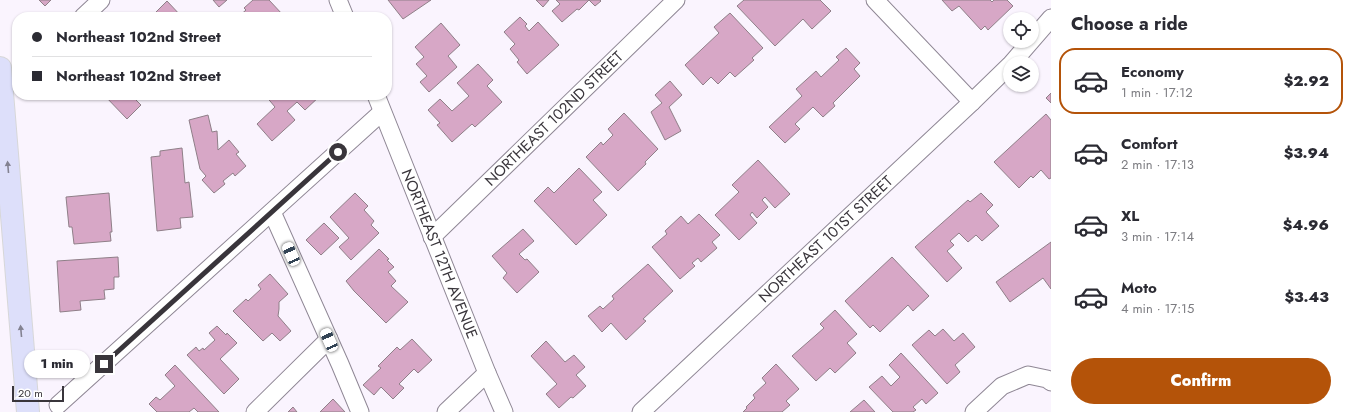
<!DOCTYPE html>
<meta charset="utf-8">
<style>
body{margin:0;font-family:Jost,sans-serif;background:#f2f2f3;color:#2b2b33;height:100vh;display:flex;flex-direction:column;font-size:15px;white-space:nowrap}
*{box-sizing:border-box;margin:0}
p{font-size:13px;color:#7c7c81}
.icon{flex:none;width:22px;height:22px;fill:none;stroke:currentColor;stroke-width:2;stroke-linecap:round;stroke-linejoin:round}
.map{position:relative;flex:1;overflow:hidden}
.side{display:flex;flex-direction:column;background:#fff;width:300px}
.side>*{flex:none}
.banner{position:absolute;left:12px;top:12px;width:380px;height:88px;border-radius:16px;box-shadow:0 1px 3px #0004;display:grid;align-content:center;height:88px;padding:0 20px;background:#fff}
.fabs{position:absolute;left:1003px;top:12px;display:grid;gap:8px}
.fabs a{display:grid;place-items:center;width:36px;height:36px;border-radius:50%;background:#fff;box-shadow:0 1px 3px #0004;font-size:20px}
.scale{position:absolute;left:12px;bottom:10px;width:52px;box-sizing:border-box;padding-left:4px;border:2px solid #39353b;border-top:0;font-size:11px;line-height:14px;white-space:nowrap;color:#39353b;-webkit-text-stroke:3px #fff;paint-order:stroke}
.end{position:absolute;width:18px;height:18px;margin:-9px;border:5px solid #39353b;background:#fff;box-shadow:0 0 0 2px #fff}
.from{border-radius:50%}
.bubble{position:absolute;height:28px;border-radius:14px;background:#fff;box-shadow:0 1px 3px #0004;font-size:13px;font-weight:800;line-height:28px;text-align:center}
.car{position:absolute;width:12px;height:24px;margin:-12px -6px;border-radius:5px;box-shadow:0 0 3px 1px #0007;background:linear-gradient(#fff 24%,#345 0 40%,#fff 0 76%,#345 0 86%,#fff 0)}
.banner b{display:flex;align-items:center;gap:14px;height:38px;font-size:15px}
.banner b+b{border-top:1px solid #e1e1e2}
.banner i{width:10px;height:10px;background:#2b2b33}
ul{padding:0;list-style:none}
li{display:flex;align-items:center;gap:12px;height:66px;margin:0 8px 6px;padding:0 12px;border:2px solid transparent;border-radius:16px}
li div{flex:1}
li b{display:block;font-size:15px}
li em{font-style:normal;font-weight:800}
li.current{border-color:#b45309}
li>.icon{width:36px;height:36px;stroke-width:1.5}
h2{padding:0 20px;font-size:18px;line-height:48px}
.cta{display:flex;gap:8px;margin-top:auto;padding:8px 20px}
.cta a{flex:1;height:46px;border-radius:24px;background:#b45309;color:#fff;font-size:16px;font-weight:800;line-height:46px;text-align:center}
main{display:flex;flex:1;min-height:0}
.map>svg:first-child{display:block}
.building{fill:#d7a7c6;stroke:#8f7f88}
.lines{fill:none;stroke-linecap:round;stroke-linejoin:round}
.minor-casing{stroke:#8f8795;stroke-width:19}
.major-casing{stroke:#d7d7d8;stroke-width:24}
.minor{stroke:#fff;stroke-width:17}
.major{stroke:#dddffa;stroke-width:22}
.oneway{fill:#838291}
.route{stroke:#39353b;stroke-width:5}
.labels{text-anchor:middle;stroke-width:4;stroke-linejoin:round;paint-order:stroke}
.street-label{font-size:15px;fill:#39353b;stroke:#fff}
</style>
<main>
<div class="map">
<svg width="1051" height="412" viewBox="0 0 1051 412">
<rect width="100%" height="100%" fill="#faf4fe"/>
<g class="building">
<path d="M39,0H51L45,6Z"/>
<path d="M213,0H227L219,7Z"/>
<path d="M253,0H269L283,15L280,17H238L246,10L244,8Z"/>
<path d="M388,0H431L403,19Z"/>
<path d="M536,0H549L543,7Z"/>
<path d="M556,0H600L601,1L595,6L589,0L579,10L577,9L562,22L552,11L560,4Z"/>
<path d="M744,0H820L831,11L812,29L803,19L775,46L737,6Z"/>
<path d="M942,0H990L992,2L994,0H1007L1013,6L988,30L985,26L981,30L959,6L952,11Z"/>
<path d="M167,1L182,17H160L156,12Z"/>
<path d="M730,13L763,48L752,58L754,60L735,77L730,72L718,84L711,77L703,85L685,65L719,33L714,27Z"/>
<path d="M520,17L527,24L525,26L529,31L538,22L559,45L527,74L517,62L519,60L510,49L515,44L504,32Z"/>
<path d="M441,23L460,45L448,56L457,67L429,92L420,82L427,76L416,64L424,57L415,47Z"/>
<path d="M846,48L860,63L854,69L860,76L833,103L835,106L823,117L813,107L795,124L800,129L785,143L769,127L802,96L796,89L816,71L821,77L839,60L836,57Z"/>
<path d="M478,64L493,80L487,86L502,102L475,127L472,124L452,142L437,125L440,123L428,110L440,99L452,111L469,96L457,83Z"/>
<path d="M670,81L682,95L669,107L681,131L665,140L651,112L662,103L655,95Z"/>
<path d="M1051,93V103L1046,98Z"/>
<path d="M104,95H131L141,105L127,119Z"/>
<path d="M265,95H321L305,110L297,102L287,111L295,120L272,141L257,124L275,107Z"/>
<path d="M624,113L658,149L645,162L646,164L618,191L586,157L601,142L603,145L613,135L608,129Z"/>
<path d="M1046,114L1051,120V178L1049,179L1041,170L1033,178L1031,176L1019,188L994,162Z"/>
<path d="M208,115L212,132L217,131L218,150L229,140L239,152L236,154L246,166L235,176L233,173L223,181L225,184L214,193L202,180L206,176L200,169L189,120Z"/>
<path d="M182,148L185,183L189,182L193,217L180,218L181,228L157,231L151,157L160,156V151Z"/>
<path d="M758,160L790,194L775,208L765,197L762,200L768,207L757,218L752,212L750,215L757,223L739,240L715,215L739,192L732,185Z"/>
<path d="M579,168L602,192L593,200L607,215L576,245L534,201L548,187L554,193Z"/>
<path d="M109,193L112,232H110L111,241L74,244L72,227H69L66,197Z"/>
<path d="M355,193L368,206L364,210L374,221L371,225L379,233L351,260L339,247L349,238L330,217Z"/>
<path d="M981,193L993,205L986,212L999,226L982,241L976,235L968,242L959,233L950,241L954,245L947,251L962,268L947,282L915,247L968,200L970,202Z"/>
<path d="M699,214L720,235L712,242L717,248L701,262L698,258L692,263L695,266L680,279L652,247L667,234L665,231L681,216L688,224Z"/>
<path d="M324,223L339,238L321,255L306,240Z"/>
<path d="M523,229L534,241L519,254L525,260L527,259L539,272L517,293L503,278L507,273L492,256Z"/>
<path d="M1051,242V289L1043,278L1010,302L996,282Z"/>
<path d="M379,249L389,259L387,260L394,267L388,272L396,281L391,286L408,302L386,323L354,291L346,281Z"/>
<path d="M118,257L119,277H114V289L104,290L105,299L80,301L81,310L60,312L57,261Z"/>
<path d="M892,257L929,296L913,311L908,305L880,332L873,325L870,328L845,301Z"/>
<path d="M648,264L673,291L643,319L646,321L626,340L611,323L602,332L588,316L600,306L603,309L614,299L612,296Z"/>
<path d="M270,274L288,294L279,302V309L278,316L291,331L280,341L272,333L263,341L233,311L246,299L248,301L261,289L258,285Z"/>
<path d="M835,310L857,334L847,343L856,353L835,373L830,368L816,381L792,356L824,328L820,324Z"/>
<path d="M217,326L226,335L227,333L237,343L220,359L239,379L224,394L187,355L196,347L199,351L203,348L204,350L215,340L209,333Z"/>
<path d="M943,329L954,341L963,333L975,347L955,365L960,372L947,384L912,345L929,330L935,336Z"/>
<path d="M412,339L432,360L418,373L414,369L399,384L404,388L393,399L381,387L374,395L363,385L381,368L378,366L397,347L400,350Z"/>
<path d="M546,341L565,362L574,355L585,367L576,375L586,386L573,398L571,397L559,408L546,394L557,384L531,356Z"/>
<path d="M901,353L938,393L926,404L922,399L913,407L916,410L913,412H893L869,387L882,376L891,386L900,377L889,365Z"/>
<path d="M776,364L799,389L786,401L790,405L782,412H743L747,408L746,407L755,398L753,395L766,383L762,378Z"/>
<path d="M175,365L219,412H198L194,408L189,412H157L149,404L156,397L160,400L175,386L165,375Z"/>
<path d="M333,399L345,412H320Z"/>
<path d="M864,400L875,412H850Z"/>
<path d="M293,407L297,412H288Z"/>
</g>
<g class="lines">
<g class="minor-casing">
<g id="minor">
<path d="M338,0L345,17"/>
<path d="M875,0L972,102"/>
<path d="M83,17L101,0"/>
<path d="M1012,63L1051,18"/>
<path id="s1" d="M376,95L487,373L504,412"/>
<path d="M272,212L340,364L360,412"/>
<path id="s2" d="M432,237L676,0"/>
<path d="M58,405L382,112"/>
<path d="M255,412L329,339"/>
<path d="M446,412L487,373"/>
<path id="s3" d="M641,412L972,102L1010,65"/>
<path d="M974,412L1002,386L1028,375L1047,379L1051,382"/>
</g>
</g>
<g class="major-casing">
<path id="major" d="M0,68L28,412"/>
</g>
<use href="#minor" class="minor"/>
<use href="#major" class="major"/>
</g>
<defs><path id="oneway-solid" d="M-6-.8H1V-3.2L6.5 0L1 3.2V.8H-6Z"/></defs>
<g class="oneway">
<use href="#oneway-solid" transform="translate(8 167) rotate(-95)"/>
<use href="#oneway-solid" transform="translate(21 331) rotate(-95)"/>
</g>
<g class="lines">
<path class="route" d="M104,364L338,152"/>
</g>
<g class="labels">
<g class="street-label">
<text dy="5" stroke="none"><textPath href="#s2" startOffset="170">NORTHEAST 102ND STREET</textPath></text>
<text dy="5" stroke="none"><textPath href="#s3" startOffset="253">NORTHEAST 101ST STREET</textPath></text>
<text dy="5" stroke="none"><textPath href="#s1" startOffset="171">NORTHEAST 12TH AVENUE</textPath></text>
</g>
</g>
</svg>
<div class="fabs">
<a><svg class="icon" aria-label="locate" viewBox="0 0 24 24"><circle cx="12" cy="12" r="6"/><path d="M12 2v4M12 18v4M2 12h4M18 12h4"/></svg></a>
<a><svg class="icon" aria-label="layers" viewBox="0 0 24 24"><path d="M12 4l9 5-9 5-9-5zM3 14l9 5 9-5"/></svg></a>
</div>
<div class="scale">20 m</div>
<i class="end from" style="left:338px;top:152px"></i>
<i class="end" style="left:104px;top:364px"></i>
<div class="bubble" style="left:24px;top:350px;width:66px">1 min</div>
<i class="car" style="left:291px;top:254px;rotate:336deg"></i>
<i class="car" style="left:329px;top:340px;rotate:336deg"></i>
<div class="banner">
<b><i class="from"></i>Northeast 102nd Street</b>
<b><i></i>Northeast 102nd Street</b>
</div>
</div>
<section class="side">
<h2>Choose a ride</h2>
<ul>
<li class="current"><svg class="icon" aria-label="car" viewBox="0 0 24 24"><path d="M5 17H2v-5l4-1 3-4h7l3 4 3 1v5h-3M9 17h6M6 11h13"/><circle cx="7" cy="17" r="2"/><circle cx="17" cy="17" r="2"/></svg><div><b>Economy</b><p>1 min · 17:12</p></div><em>$2.92</em></li>
<li><svg class="icon" aria-label="car" viewBox="0 0 24 24"><path d="M5 17H2v-5l4-1 3-4h7l3 4 3 1v5h-3M9 17h6M6 11h13"/><circle cx="7" cy="17" r="2"/><circle cx="17" cy="17" r="2"/></svg><div><b>Comfort</b><p>2 min · 17:13</p></div><em>$3.94</em></li>
<li><svg class="icon" aria-label="car" viewBox="0 0 24 24"><path d="M5 17H2v-5l4-1 3-4h7l3 4 3 1v5h-3M9 17h6M6 11h13"/><circle cx="7" cy="17" r="2"/><circle cx="17" cy="17" r="2"/></svg><div><b>XL</b><p>3 min · 17:14</p></div><em>$4.96</em></li>
<li><svg class="icon" aria-label="car" viewBox="0 0 24 24"><path d="M5 17H2v-5l4-1 3-4h7l3 4 3 1v5h-3M9 17h6M6 11h13"/><circle cx="7" cy="17" r="2"/><circle cx="17" cy="17" r="2"/></svg><div><b>Moto</b><p>4 min · 17:15</p></div><em>$3.43</em></li>
</ul>
<div class="cta"><a>Confirm</a></div>
</section>
</main>
